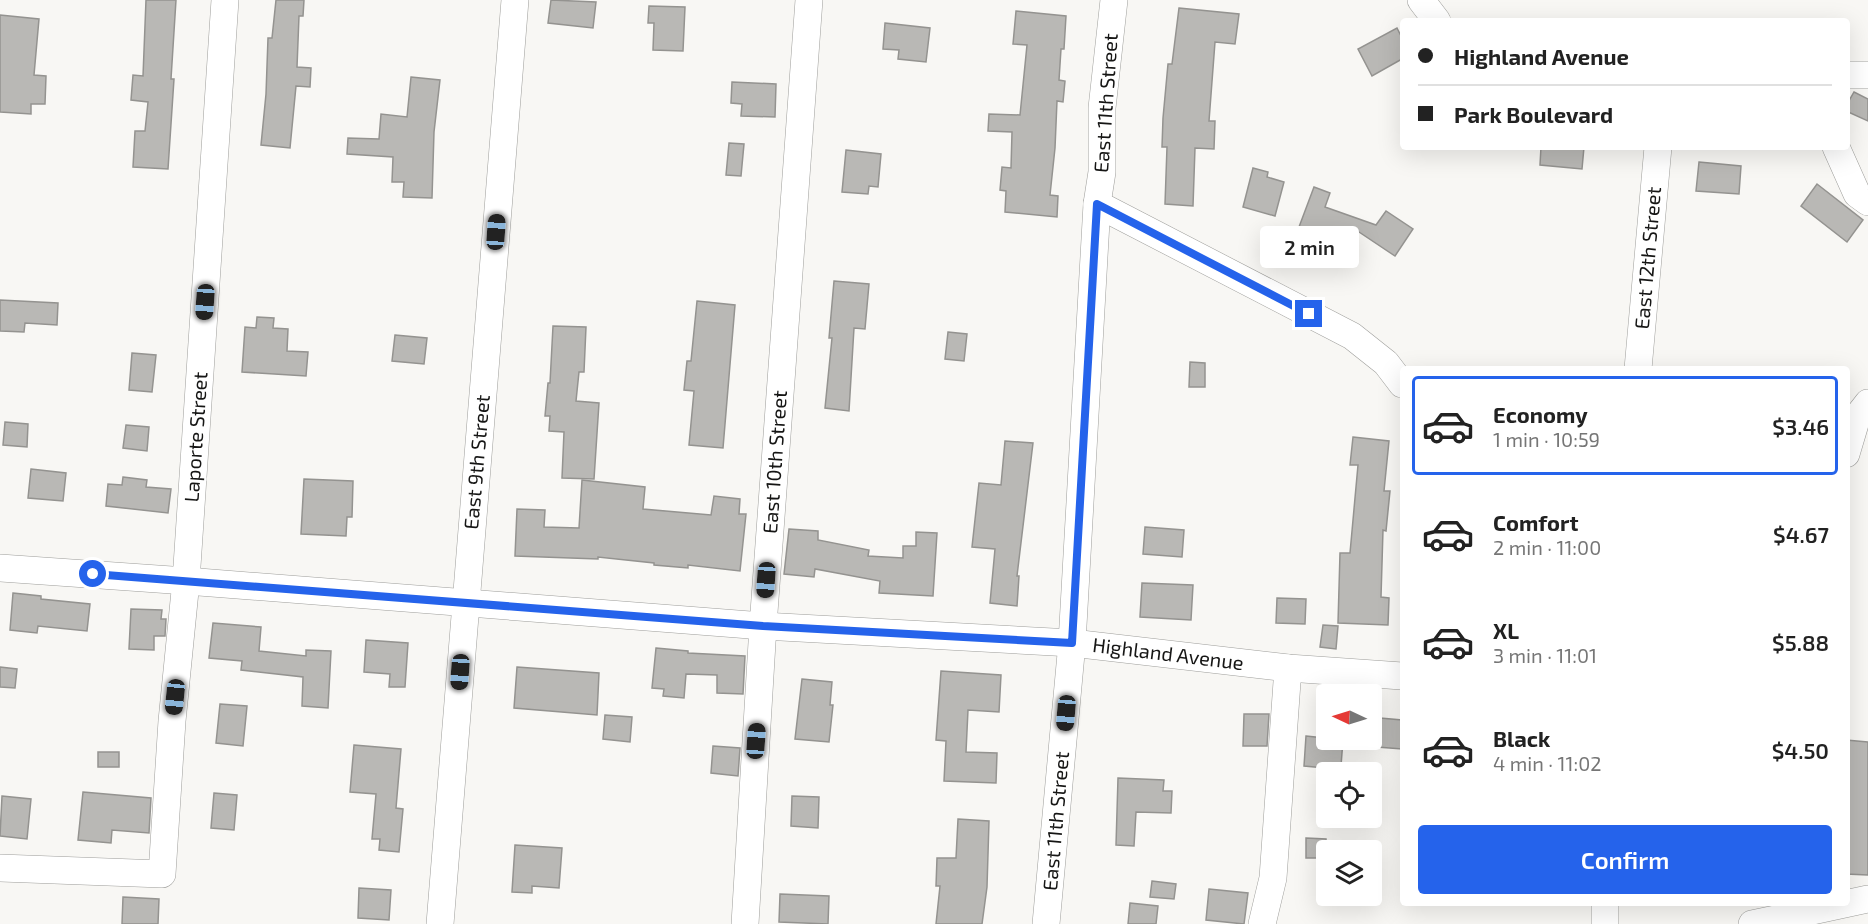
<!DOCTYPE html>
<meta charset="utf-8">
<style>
body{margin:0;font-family:"Exo 2",sans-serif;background:#f6f6f6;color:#222;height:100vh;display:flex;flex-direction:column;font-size:22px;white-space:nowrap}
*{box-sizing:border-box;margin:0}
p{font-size:20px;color:#767676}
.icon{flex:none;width:33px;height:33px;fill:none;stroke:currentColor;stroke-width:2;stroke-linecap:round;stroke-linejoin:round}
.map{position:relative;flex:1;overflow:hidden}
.panel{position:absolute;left:1400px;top:366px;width:450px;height:540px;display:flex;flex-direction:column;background:#fff;border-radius:6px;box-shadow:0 6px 24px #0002}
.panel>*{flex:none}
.banner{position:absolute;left:1400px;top:18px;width:450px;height:132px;border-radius:6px;box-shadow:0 6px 24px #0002;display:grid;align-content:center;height:132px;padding:0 18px;background:#fff}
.needle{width:39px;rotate:274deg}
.fabs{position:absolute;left:1316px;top:684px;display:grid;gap:12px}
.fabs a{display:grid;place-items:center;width:66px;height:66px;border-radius:6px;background:#fff;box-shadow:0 6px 24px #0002;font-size:30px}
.end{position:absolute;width:27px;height:27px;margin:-14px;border:8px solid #2563eb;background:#fff;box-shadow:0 0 0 3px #fff}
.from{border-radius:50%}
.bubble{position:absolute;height:42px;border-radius:6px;background:#fff;box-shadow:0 6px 24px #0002;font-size:20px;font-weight:600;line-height:42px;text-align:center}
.car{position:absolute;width:18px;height:36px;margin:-18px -9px;border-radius:8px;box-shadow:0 0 4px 2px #0007;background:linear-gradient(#222 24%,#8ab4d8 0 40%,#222 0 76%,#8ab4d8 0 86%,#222 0)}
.banner b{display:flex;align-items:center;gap:21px;height:57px;font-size:22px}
.banner b+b{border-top:2px solid #e0e0e0}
.banner i{width:15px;height:15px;background:#222}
ul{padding:10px 0 0;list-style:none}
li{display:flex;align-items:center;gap:18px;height:99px;margin:0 12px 9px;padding:0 6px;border:3px solid transparent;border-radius:6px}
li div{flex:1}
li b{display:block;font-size:22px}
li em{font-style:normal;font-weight:600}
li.selected{border-color:#2563eb}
li>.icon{width:54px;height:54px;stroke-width:1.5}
.cta{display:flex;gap:12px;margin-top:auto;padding:12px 18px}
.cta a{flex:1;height:69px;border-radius:6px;background:#2563eb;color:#fff;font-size:24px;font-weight:600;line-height:69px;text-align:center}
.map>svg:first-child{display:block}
.building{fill:#b9b8b5;stroke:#949390;stroke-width:1.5}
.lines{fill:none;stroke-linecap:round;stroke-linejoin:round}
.minor-casing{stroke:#9e9e9b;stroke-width:28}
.minor{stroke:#fff;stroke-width:27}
.route{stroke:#2563eb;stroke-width:8}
.labels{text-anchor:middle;stroke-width:4.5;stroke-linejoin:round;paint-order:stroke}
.street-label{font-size:20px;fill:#161615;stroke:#fff}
</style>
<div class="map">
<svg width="1868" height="924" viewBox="0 0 1868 924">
<rect width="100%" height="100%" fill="#f8f7f4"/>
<g class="building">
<path d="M146,0H176L171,79H174L168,169L133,167L135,131H145L148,102L131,100L133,75L143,76Z"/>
<path d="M276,0H304L303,16H299L297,67L311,68L310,87L296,86L290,148L261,145L266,94L268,38H272Z"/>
<path d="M551,0L596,2L593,28L548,23Z"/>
<path d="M649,6L685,7L683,51L653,50L654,23H648Z"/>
<path d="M1179,8L1239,14L1235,44L1215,42L1209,121H1215L1214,149L1195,148L1193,206L1165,204L1167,147H1162L1163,118L1168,64H1172Z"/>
<path d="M1016,11L1066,16L1064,49H1061L1059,80L1065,81L1063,102L1057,101L1055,148L1050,195L1058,196L1057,217L1005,212L1006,191L1000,190L1002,167L1011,168L1012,132L988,131L989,114L1020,115L1027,45L1013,44Z"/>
<path d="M0,15L39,19L34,75L46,76L45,104H31V114L0,112Z"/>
<path d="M885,23L930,28L926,62L898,59L899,50L883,49Z"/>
<path d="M1397,28L1402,38V59L1372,76L1358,49Z"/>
<path d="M411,77L440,80L434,132L432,198L403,197L404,182H392L393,157L347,154L348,138L379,139L381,114L407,117Z"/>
<path d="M732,82L776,84L775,117L741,116L742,104L731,103Z"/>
<path d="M1854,92L1868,99V121L1846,111V106Z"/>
<path d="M729,143L744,144L741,176L726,175Z"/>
<path d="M1541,147H1584L1582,169L1540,165Z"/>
<path d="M846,150L881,154L878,187L869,186L868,194L842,192Z"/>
<path d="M1699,162L1741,166L1739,194L1696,191Z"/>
<path d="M1253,168L1268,172L1267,177L1284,182L1275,216L1243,207Z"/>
<path d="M1817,184L1863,220L1847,242L1801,206Z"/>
<path d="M1314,187L1330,193L1325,207L1376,225L1386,211L1413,229L1395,256L1353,228L1350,235L1342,232L1336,249L1296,235Z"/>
<path d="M834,281L869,284L865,329L854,328L849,411L825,408L832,338H829Z"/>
<path d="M0,300L58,303L57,325L25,323L24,332L0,331Z"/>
<path d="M697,301L735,305L723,448L689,445L694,391L684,390L687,361H691Z"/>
<path d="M257,317L274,318L273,328L288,329L287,351L308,352L306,376L242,372L245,327L256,328Z"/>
<path d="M553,326L586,327L584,372H579L576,401L599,403L594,479L562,478L564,432L549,431L550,416H545L548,383H550Z"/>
<path d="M948,332L967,334L964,361L945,359Z"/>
<path d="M395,335L427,338L424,364L392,361Z"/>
<path d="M132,353L156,355L152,392L129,390Z"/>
<path d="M1190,362L1205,363V387H1189Z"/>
<path d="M5,422L28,424L27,447L3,445Z"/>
<path d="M126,425L149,427L147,451L123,448Z"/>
<path d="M1353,437L1389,441L1384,491H1390L1386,531L1383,530L1381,597L1389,598L1388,625L1338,623L1340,553H1350L1358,465H1350Z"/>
<path d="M1005,441L1033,443L1017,576H1019L1017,606L990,603L995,549L972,547L979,483L1001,485Z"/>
<path d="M31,469L66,473L63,501L28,498Z"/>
<path d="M123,477L147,480L146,487L171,489L168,513L106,506L108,484L122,485Z"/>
<path d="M304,479L353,481L352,517H347L346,536L301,534Z"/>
<path d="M582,480L645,487L643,509L711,515L714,496L740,499L739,514H746L740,571L688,565V568L654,565V563L598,557V559L515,556L517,509L545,510L544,527L579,528Z"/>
<path d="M1145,527L1184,530L1182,557L1143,554Z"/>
<path d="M789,529L818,531V540L869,550L868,556L903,558V546H916V532L937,533L933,596L879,593L880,581L815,569L814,577L784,574Z"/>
<path d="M1142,583L1193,585L1191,620L1140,617Z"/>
<path d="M13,593L41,596V599L90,604L87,631L38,626L37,633L10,630Z"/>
<path d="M1277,598L1306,599L1305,624L1276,623Z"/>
<path d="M131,609L162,610L161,619H166L165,636H154V650L129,649Z"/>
<path d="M213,623L261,627L259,651L306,656V650L331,651L328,708L302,706L303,677L241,670L242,661L209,658Z"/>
<path d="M1323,625L1338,626L1336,649L1320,647Z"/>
<path d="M366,640L408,643L405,687H389L390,674L364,672Z"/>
<path d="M656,648L688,651V653L745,656L743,694L717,693V675L686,674L684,698L663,696L664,689L652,688Z"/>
<path d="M0,667L17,669L15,688L0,687Z"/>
<path d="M517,667L599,673L597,715L514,708Z"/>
<path d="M941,671L1001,675L999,712L968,710L966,752L997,753L996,783L944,781L946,741L936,740Z"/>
<path d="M802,679L832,682L830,705H833L829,742L795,739Z"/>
<path d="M220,704L247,706L243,746L216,743Z"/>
<path d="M1244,714H1269L1267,746H1243Z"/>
<path d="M605,715L632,717L630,742L603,739Z"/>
<path d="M1380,718L1402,720V749L1377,747Z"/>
<path d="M1306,736L1343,740L1341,766L1325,765V768L1304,766Z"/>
<path d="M1846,740L1868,742V875L1846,874Z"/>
<path d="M354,745L401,749L396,808L403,809L399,852L379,850L380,839H372L376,794L350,792Z"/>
<path d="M713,746L740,748L738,776L711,773Z"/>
<rect x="98" y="752" width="21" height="15"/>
<path d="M1118,778L1164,780L1163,791H1172L1171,813L1136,812L1134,846L1116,845Z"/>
<path d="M83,792L151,798L149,833L112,830L111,843L78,840Z"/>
<path d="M214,793L237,795L234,830L211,828Z"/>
<path d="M2,796L31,799L27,839L0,836Z"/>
<path d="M792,796L819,797L818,828L791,826Z"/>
<path d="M958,819L989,821L987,887L982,924H936L940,886H936L937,858H956Z"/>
<path d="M1306,838L1326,839V858H1306Z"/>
<path d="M515,845L562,848L559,888L532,886V893L512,892Z"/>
<path d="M1152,881L1176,884L1174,899L1150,897Z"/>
<path d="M359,888L391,890L389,920L358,918Z"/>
<path d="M1209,889L1248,893L1244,924L1206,920Z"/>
<path d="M780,894L829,896L828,924L779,922Z"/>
<path d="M123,897L159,899L158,924H122Z"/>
<path d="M1130,903L1158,906L1156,924H1128Z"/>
</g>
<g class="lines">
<g class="minor-casing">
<g id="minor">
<path d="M1421,0L1437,21"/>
<path d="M1846,75H1868"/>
<path d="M1836,147L1857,194L1868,202"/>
<path d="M1097,204L1352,336L1386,363L1402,384"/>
<path d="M1638,369L1658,147"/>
<path d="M1846,454L1857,417L1868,403"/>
<path d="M0,568L186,581L763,626L1072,643L1288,668L1402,676"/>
<path d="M0,868L162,874L172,721L186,581L225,0"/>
<path d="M440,924L515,0"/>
<path d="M745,924L763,626L809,0"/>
<path d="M1046,924L1072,643L1097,204L1102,172V108L1114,0"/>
<path d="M1262,924L1273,878L1288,668"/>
<path d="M1605,924V903"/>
<path d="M1752,924L1868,899"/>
</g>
</g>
<use href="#minor" class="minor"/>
</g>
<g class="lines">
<path class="route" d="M93,574L763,626L1072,643L1097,204L1309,314"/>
</g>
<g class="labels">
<g class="street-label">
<text transform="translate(1106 103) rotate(-86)" y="7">East 11th Street</text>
<text transform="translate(1648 258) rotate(-85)" y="7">East 12th Street</text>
<text transform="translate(196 437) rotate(-86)" y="7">Laporte Street</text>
<text transform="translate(477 462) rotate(-85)" y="7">East 9th Street</text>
<text transform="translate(775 462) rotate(-86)" y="7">East 10th Street</text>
<text transform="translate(1168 654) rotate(7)" y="7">Highland Avenue</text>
<text transform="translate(1056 821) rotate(-85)" y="7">East 11th Street</text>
</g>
</g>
</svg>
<div class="fabs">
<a><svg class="needle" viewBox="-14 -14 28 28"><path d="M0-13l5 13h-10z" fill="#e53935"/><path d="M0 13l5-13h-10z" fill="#767676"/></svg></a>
<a><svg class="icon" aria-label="locate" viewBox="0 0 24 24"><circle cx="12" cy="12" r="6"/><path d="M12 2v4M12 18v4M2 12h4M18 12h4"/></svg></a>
<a><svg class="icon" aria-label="layers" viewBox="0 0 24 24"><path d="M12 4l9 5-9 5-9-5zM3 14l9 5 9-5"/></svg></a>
</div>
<i class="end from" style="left:93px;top:574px"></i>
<i class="end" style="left:1309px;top:314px"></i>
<div class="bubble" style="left:1260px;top:226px;width:99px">2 min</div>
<i class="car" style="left:496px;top:232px;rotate:4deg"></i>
<i class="car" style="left:205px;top:302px;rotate:184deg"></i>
<i class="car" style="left:766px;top:580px;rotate:184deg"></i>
<i class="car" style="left:460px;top:672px;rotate:184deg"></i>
<i class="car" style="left:175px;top:697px;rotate:186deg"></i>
<i class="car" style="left:1066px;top:713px;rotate:185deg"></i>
<i class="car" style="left:756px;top:741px;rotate:4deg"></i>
<div class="banner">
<b><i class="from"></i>Highland Avenue</b>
<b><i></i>Park Boulevard</b>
</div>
<section class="panel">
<ul>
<li class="selected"><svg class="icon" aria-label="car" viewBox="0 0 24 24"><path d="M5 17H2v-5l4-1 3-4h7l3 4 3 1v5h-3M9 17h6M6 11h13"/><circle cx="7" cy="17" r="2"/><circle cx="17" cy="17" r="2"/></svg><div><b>Economy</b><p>1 min · 10:59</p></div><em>$3.46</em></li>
<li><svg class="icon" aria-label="car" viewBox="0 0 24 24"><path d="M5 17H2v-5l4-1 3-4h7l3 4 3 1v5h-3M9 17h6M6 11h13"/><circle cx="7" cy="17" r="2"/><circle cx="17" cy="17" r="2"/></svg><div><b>Comfort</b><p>2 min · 11:00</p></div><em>$4.67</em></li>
<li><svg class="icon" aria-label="car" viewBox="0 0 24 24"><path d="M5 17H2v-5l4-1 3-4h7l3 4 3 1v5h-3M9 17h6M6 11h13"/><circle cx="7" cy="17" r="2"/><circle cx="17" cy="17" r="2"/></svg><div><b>XL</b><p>3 min · 11:01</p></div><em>$5.88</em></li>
<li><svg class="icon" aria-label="car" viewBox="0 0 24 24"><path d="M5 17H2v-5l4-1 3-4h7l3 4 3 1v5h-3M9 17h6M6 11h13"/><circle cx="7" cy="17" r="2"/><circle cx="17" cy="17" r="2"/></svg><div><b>Black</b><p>4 min · 11:02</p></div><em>$4.50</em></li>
</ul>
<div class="cta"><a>Confirm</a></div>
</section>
</div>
